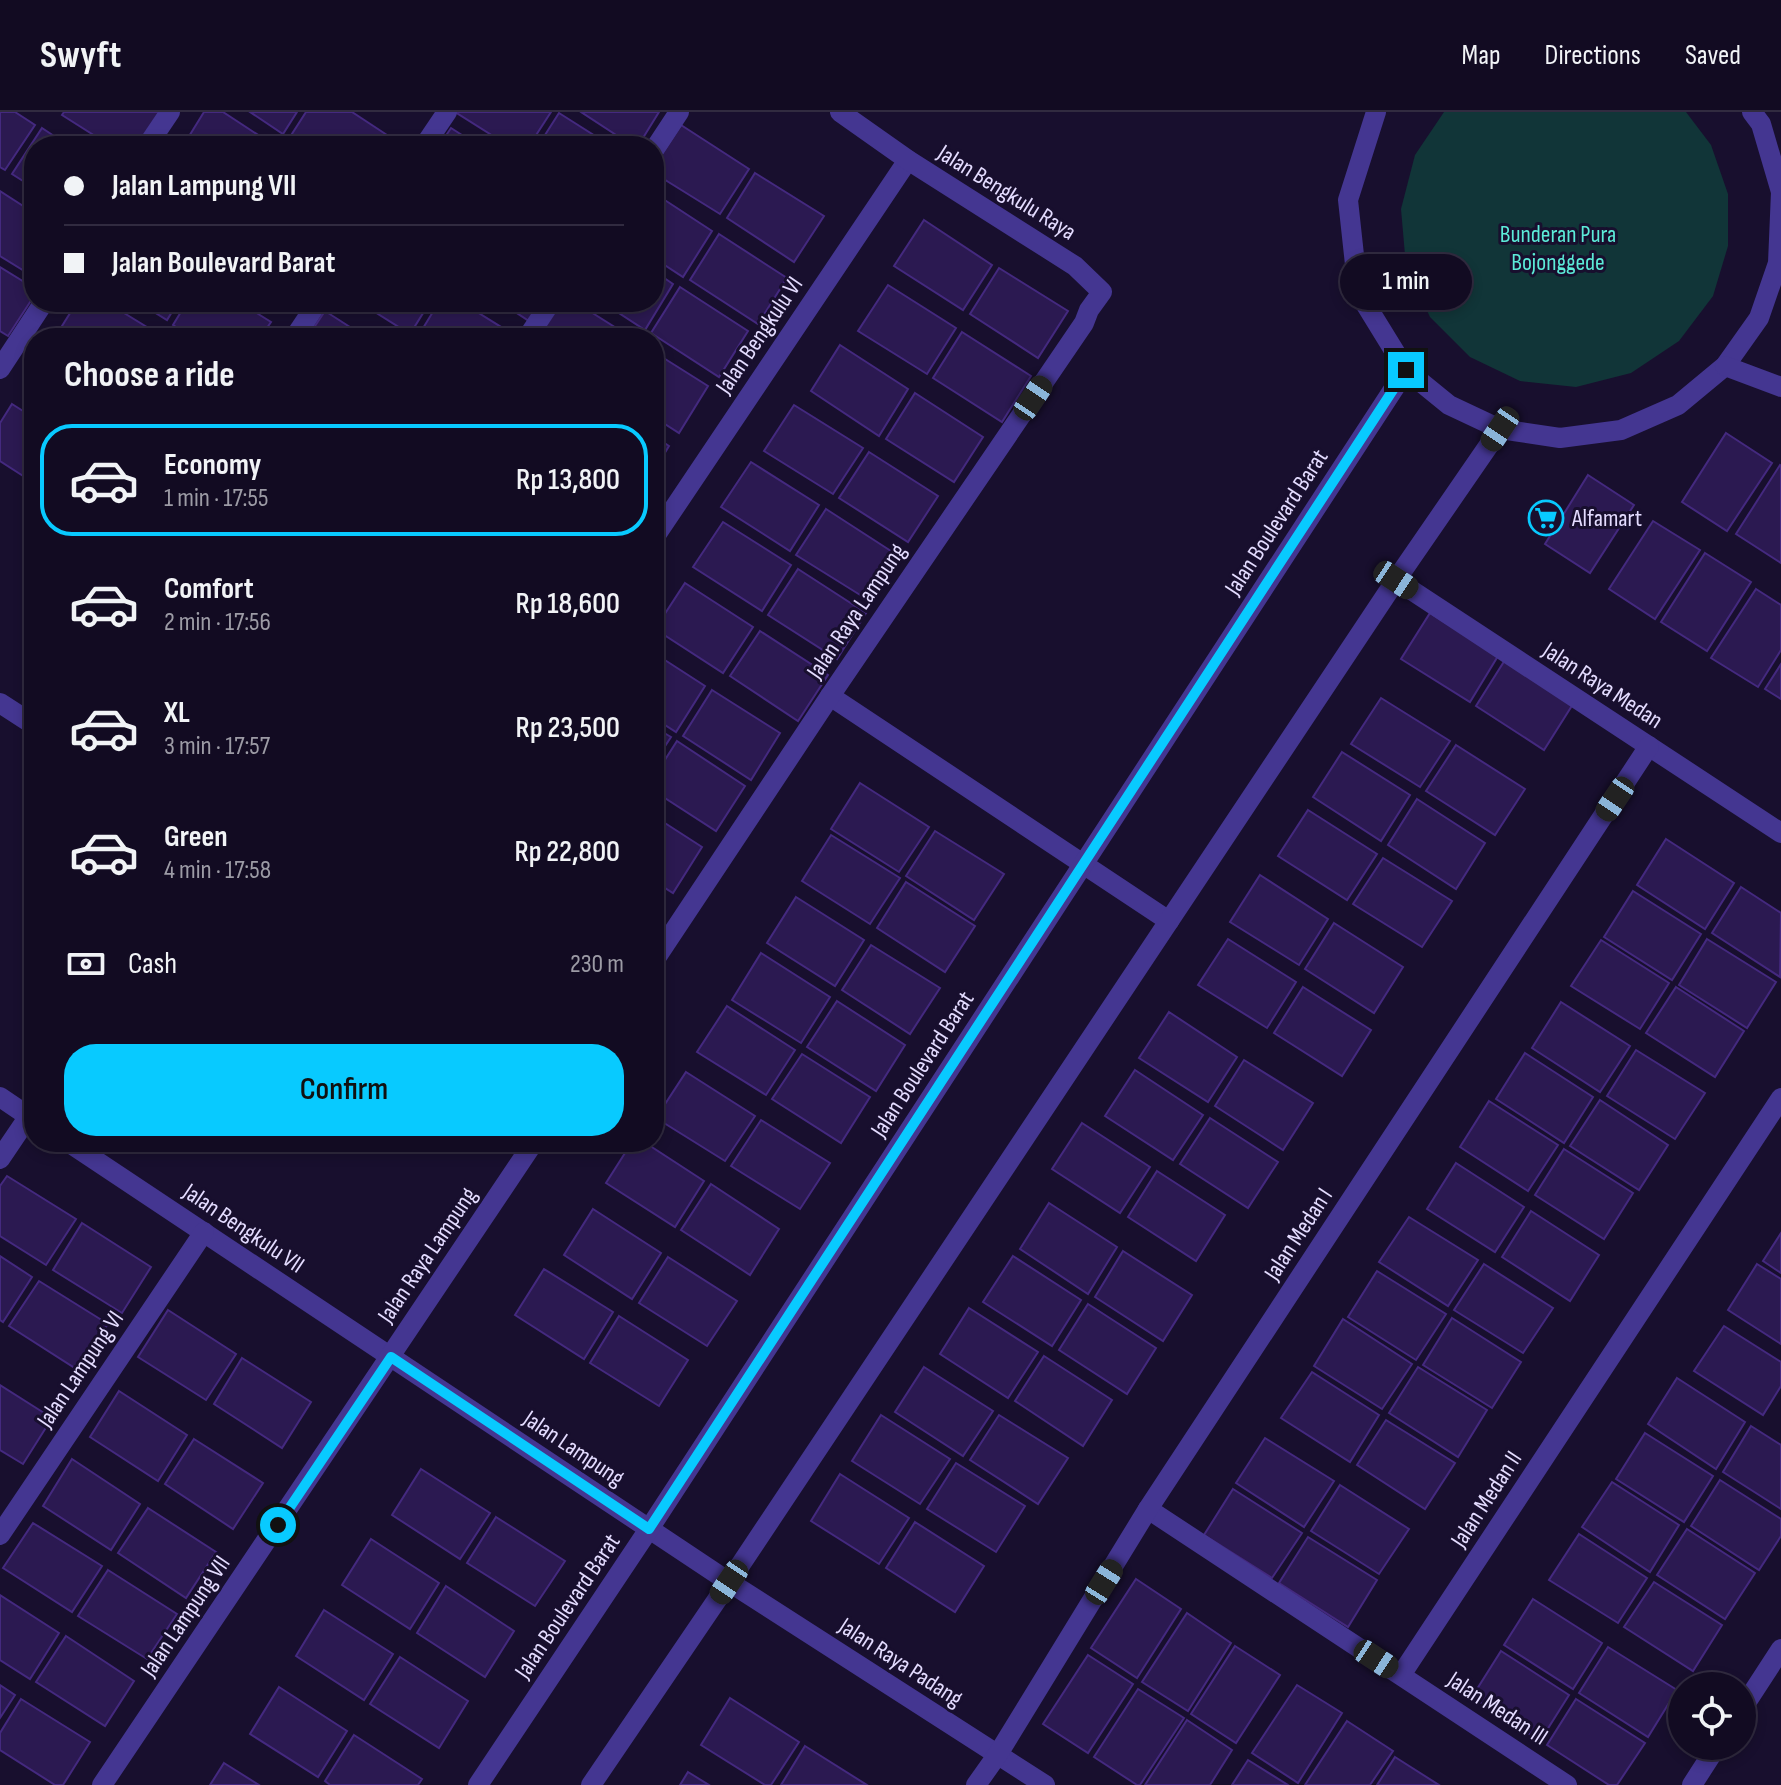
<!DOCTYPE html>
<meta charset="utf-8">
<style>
body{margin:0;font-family:"Sofia Sans Condensed",sans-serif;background:#1f192f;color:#f1f3f6;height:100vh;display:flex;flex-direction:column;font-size:30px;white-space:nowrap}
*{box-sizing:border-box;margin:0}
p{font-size:26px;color:#9c9ba5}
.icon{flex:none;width:44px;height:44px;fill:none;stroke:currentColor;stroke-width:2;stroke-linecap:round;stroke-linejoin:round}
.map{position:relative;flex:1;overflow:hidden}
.side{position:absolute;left:24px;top:216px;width:640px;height:824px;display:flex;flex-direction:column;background:#120b22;border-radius:32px;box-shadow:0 4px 12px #0003,0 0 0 2px #312b40}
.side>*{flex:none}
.top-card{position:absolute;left:24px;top:24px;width:640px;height:176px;border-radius:32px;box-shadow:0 4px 12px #0003,0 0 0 2px #312b40;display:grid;align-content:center;height:176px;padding:0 40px;background:#120b22}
.fabs{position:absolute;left:1668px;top:1560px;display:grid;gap:16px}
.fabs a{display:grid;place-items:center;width:88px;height:88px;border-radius:50%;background:#120b22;box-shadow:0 4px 12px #0003,0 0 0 2px #312b40;font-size:40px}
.end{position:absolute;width:36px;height:36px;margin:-18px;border:10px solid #08caff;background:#111;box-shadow:0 0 0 4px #111}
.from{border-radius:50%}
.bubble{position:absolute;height:56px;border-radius:28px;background:#120b22;box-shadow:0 4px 12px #0003,0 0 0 2px #312b40;font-size:26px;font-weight:600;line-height:56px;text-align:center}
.car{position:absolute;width:24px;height:48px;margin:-24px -12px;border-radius:10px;box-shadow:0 0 6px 2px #0007;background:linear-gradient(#222 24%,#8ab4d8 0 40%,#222 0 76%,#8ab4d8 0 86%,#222 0)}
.top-card b{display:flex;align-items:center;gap:28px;height:76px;font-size:30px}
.top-card b+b{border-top:2px solid #312b40}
.top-card i{width:20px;height:20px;background:#f1f3f6}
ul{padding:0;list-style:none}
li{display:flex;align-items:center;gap:24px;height:112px;margin:0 16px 12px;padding:0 24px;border:4px solid transparent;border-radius:32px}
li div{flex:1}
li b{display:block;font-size:30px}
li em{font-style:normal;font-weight:600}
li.on{border-color:#08caff}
li>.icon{width:72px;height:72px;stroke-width:1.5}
h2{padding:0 40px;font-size:36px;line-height:96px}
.pay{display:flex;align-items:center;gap:20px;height:88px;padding:0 40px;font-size:30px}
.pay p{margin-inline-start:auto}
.button{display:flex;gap:16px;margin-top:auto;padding:16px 40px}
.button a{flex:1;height:92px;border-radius:32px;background:#08caff;color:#111;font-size:32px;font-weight:600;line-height:92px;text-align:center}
header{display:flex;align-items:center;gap:48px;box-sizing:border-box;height:112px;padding:0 40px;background:#120b22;border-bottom:2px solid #312b40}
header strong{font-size:38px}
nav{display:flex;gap:44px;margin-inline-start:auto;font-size:28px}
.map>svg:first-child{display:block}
.green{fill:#113538}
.building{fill:#2b1951;stroke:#44297f;stroke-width:2}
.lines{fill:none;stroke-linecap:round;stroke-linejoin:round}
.minor{stroke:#443691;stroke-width:20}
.route{stroke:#08caff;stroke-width:10}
.labels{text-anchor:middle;stroke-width:6;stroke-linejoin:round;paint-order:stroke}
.street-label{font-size:24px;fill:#e4dcff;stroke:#180f2e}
.park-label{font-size:24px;fill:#5cebd8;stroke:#180f2e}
.poi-label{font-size:24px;fill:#e4dcff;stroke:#180f2e;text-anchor:start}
</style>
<header>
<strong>Swyft</strong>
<nav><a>Map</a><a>Directions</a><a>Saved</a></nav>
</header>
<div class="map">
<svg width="1781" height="1673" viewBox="0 0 1781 1673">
<rect width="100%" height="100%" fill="#180f2e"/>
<path class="green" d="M1444,0H1686L1711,33L1728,82V134L1713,184L1679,229L1631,261L1576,275L1520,269L1470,245L1430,205L1406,154L1401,97L1415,43Z"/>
<g class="building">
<path d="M0,0H15L35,13L5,58L0,55Z"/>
<path d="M64,0H160L139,34H111L62,3Z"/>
<path d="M204,0H223L275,34H183Z"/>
<path d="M250,0H297L283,22Z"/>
<path d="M306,0H352L387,23L381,34H304L290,25Z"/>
<path d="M455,0H551L529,34H509Z"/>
<path d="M581,0H659L638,34H633Z"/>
<path d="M559,1L611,34H538Z"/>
<path d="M681,13L749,57L720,102L654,61V54Z"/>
<path d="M42,16L69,34H34V76L12,62Z"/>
<path d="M451,16L479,34H439Z"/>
<path d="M755,61L824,104L794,150L727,106Z"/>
<path d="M0,79L34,101V165L0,144Z"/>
<path d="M654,81L712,119L683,165L654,146Z"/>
<path d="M924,108L992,153L963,198L894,154Z"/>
<path d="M719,122L787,166L758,212L690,168Z"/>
<path d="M0,155L34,176V184L8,224L0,219Z"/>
<path d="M999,156L1068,199L1038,246L970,202Z"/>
<path d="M654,159L673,172L645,218L602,190H654Z"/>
<path d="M888,173L956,216L927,262L858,219Z"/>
<path d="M680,175L748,219L719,265L651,221Z"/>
<path d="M77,190H106L155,220L151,226H63L57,222Z"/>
<path d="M138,190H178L167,208Z"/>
<path d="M187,190H239L271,210L260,226H194L173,213Z"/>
<path d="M359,190H430L410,222Z"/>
<path d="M439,190H461L514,223L512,226H417Z"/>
<path d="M500,190H541L529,209Z"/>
<path d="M560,190H575L632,226H538Z"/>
<path d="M325,199L367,226H307Z"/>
<path d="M962,220L1031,264L1002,310L933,266Z"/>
<path d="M840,233L908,277L879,324L811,279Z"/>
<path d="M654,240L708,274L679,321L654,305Z"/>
<path d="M915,281L983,325L954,370L886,327Z"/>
<path d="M12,292L34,306V371L0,349V311Z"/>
<path d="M794,293L863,336L833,382L764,339Z"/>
<path d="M1726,321L1772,351L1727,419L1682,390Z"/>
<path d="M654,324L669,334L654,359Z"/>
<path d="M869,340L938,384L908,430L839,386Z"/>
<path d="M751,350L819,393L790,439L721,395Z"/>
<path d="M1780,353L1781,354V451L1736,422Z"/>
<path d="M1588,363L1634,393L1590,461L1545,432Z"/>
<path d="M826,397L894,441L865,486L796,443Z"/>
<path d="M1653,409L1700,438L1655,507L1609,477Z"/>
<path d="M723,410L791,453L762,499L693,455Z"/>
<path d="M1705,441L1751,470L1707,539L1661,510Z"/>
<path d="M798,457L866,501L837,547L768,503Z"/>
<path d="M685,471L753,515L723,561L655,517Z"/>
<path d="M1756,477L1781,493V538L1758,575L1711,546Z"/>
<path d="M1430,501L1498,544L1470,590L1401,547Z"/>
<path d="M760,519L828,563L798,609L730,564Z"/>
<path d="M654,541L705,574L676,620L654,606Z"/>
<path d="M1505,548L1573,592L1544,638L1476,594Z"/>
<path d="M1781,552V587L1765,577Z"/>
<path d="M712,578L780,621L751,668L683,624Z"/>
<path d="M1381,586L1450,629L1420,675L1351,632Z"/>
<path d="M654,615L671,625L654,651Z"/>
<path d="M677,629L745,674L716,719L654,679V665Z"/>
<path d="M1456,633L1525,677L1495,723L1426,679Z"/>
<path d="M1342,640L1410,683L1381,729L1313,685Z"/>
<path d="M860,671L929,715L899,760L831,717Z"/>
<path d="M1417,687L1485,731L1456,777L1388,733Z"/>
<path d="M1308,698L1377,742L1347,788L1278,744Z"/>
<path d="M654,704L702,735L673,781L654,769Z"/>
<path d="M935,719L1004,762L974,808L906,764Z"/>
<path d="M831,723L900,766L870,812L802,769Z"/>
<path d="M1666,727L1734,771L1705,817L1637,773Z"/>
<path d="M1383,746L1452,789L1422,835L1353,792Z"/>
<path d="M1260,763L1328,807L1299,853L1230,810Z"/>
<path d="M906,770L975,814L945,860L877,816Z"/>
<path d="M1741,775L1781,801L1780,865L1712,821Z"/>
<path d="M1633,779L1701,822L1672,868L1604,825Z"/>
<path d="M796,785L864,828L835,874L767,831Z"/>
<path d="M1334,811L1403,855L1374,901L1305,857Z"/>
<path d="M1228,827L1296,870L1267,916L1198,873Z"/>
<path d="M1707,827L1776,870L1747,916L1679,873Z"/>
<path d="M1601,828L1669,871L1640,917L1571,874Z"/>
<path d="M871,833L940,876L910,922L842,878Z"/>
<path d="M761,841L830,885L801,931L732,888Z"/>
<path d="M1303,875L1371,918L1342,964L1274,921Z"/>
<path d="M1676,875L1744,919L1715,965L1646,921Z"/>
<path d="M837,889L905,933L876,979L807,935Z"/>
<path d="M1561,890L1630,934L1600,980L1532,936Z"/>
<path d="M727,894L795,938L766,983L697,940Z"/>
<path d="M1169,900L1237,945L1208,990L1139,946Z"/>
<path d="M1636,938L1705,981L1675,1027L1607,984Z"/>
<path d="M1525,941L1593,985L1564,1031L1496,987Z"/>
<path d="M802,942L870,985L841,1031L772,987Z"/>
<path d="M1244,948L1313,991L1283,1038L1215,994Z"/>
<path d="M1135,958L1203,1003L1173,1048L1105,1004Z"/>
<path d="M686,960L755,1004L725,1049L656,1006Z"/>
<path d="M1600,988L1668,1033L1639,1078L1570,1034Z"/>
<path d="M1489,989L1558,1033L1528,1079L1460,1035Z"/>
<path d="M1210,1006L1278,1050L1248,1096L1180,1052Z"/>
<path d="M761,1008L830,1051L800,1097L731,1054Z"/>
<path d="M1082,1011L1150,1055L1120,1101L1052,1057Z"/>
<path d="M632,1030H644L704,1069L675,1115L606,1071Z"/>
<path d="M1564,1037L1633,1081L1604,1127L1535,1083Z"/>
<path d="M1456,1051L1524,1095L1495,1140L1427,1097Z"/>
<path d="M1157,1059L1225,1103L1196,1149L1128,1105Z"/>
<path d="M7,1064L76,1107L46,1153L0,1124V1074Z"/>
<path d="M711,1072L779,1117L750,1163L681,1118Z"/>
<path d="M1049,1091L1117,1135L1088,1182L1020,1137Z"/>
<path d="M593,1097L661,1141L632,1187L564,1143Z"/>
<path d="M1531,1099L1599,1143L1570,1189L1502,1145Z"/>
<path d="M1409,1105L1478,1148L1448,1194L1379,1150Z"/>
<path d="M82,1111L151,1155L122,1201L53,1158Z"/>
<path d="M1781,1121V1161L1763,1149Z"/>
<path d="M1123,1139L1192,1183L1163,1229L1095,1185Z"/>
<path d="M0,1144L32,1165L3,1210L0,1208Z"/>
<path d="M1013,1144L1081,1188L1052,1234L983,1190Z"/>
<path d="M668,1145L737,1189L707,1234L639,1191Z"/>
<path d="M1484,1152L1553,1196L1523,1241L1454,1198Z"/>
<path d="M1757,1152L1781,1167V1232L1728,1198Z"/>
<path d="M544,1157L613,1200L584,1247L515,1203Z"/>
<path d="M1377,1159L1446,1202L1416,1248L1348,1205Z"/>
<path d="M39,1169L108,1212L78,1258L9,1214Z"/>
<path d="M1088,1192L1156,1236L1127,1282L1059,1238Z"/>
<path d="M969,1196L1038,1240L1008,1286L940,1242Z"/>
<path d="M168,1198L236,1242L206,1288L138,1245Z"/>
<path d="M619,1204L688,1248L659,1294L590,1251Z"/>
<path d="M1452,1206L1521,1250L1492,1296L1423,1253Z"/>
<path d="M1343,1207L1412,1252L1382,1297L1314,1254Z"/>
<path d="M1724,1214L1781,1250V1274L1763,1303L1694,1259Z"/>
<path d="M1044,1244L1112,1288L1083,1334L1015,1289Z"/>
<path d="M242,1246L311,1290L282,1336L214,1292Z"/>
<path d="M924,1255L993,1299L963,1344L895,1300Z"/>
<path d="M1418,1255L1487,1298L1458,1345L1389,1301Z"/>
<path d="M1312,1260L1379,1303L1350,1350L1281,1306Z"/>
<path d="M1677,1266L1745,1310L1716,1357L1648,1312Z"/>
<path d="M0,1273L52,1306L23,1352L0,1338Z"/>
<path d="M119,1279L187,1323L158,1369L90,1325Z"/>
<path d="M881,1303L950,1347L920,1392L852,1349Z"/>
<path d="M999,1303L1068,1346L1038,1392L970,1348Z"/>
<path d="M1386,1308L1455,1351L1425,1397L1357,1353Z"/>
<path d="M1751,1314L1781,1333V1397L1723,1360Z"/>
<path d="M1645,1321L1713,1364L1684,1410L1616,1367Z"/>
<path d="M1265,1326L1334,1369L1304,1415L1236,1371Z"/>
<path d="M194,1327L263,1371L233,1417L165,1372Z"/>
<path d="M72,1347L140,1392L111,1438L43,1394Z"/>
<path d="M956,1351L1025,1394L996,1440L927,1397Z"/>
<path d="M421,1357L490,1401L460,1447L392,1403Z"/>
<path d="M840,1362L909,1406L879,1452L811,1409Z"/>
<path d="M1720,1368L1781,1407V1424L1759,1458L1691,1414Z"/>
<path d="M1612,1370L1679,1413L1650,1460L1582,1415Z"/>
<path d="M1340,1373L1409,1417L1379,1462L1311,1419Z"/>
<path d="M1233,1377L1302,1421L1272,1466L1204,1423Z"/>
<path d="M148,1396L216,1440L186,1486L118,1441Z"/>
<path d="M496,1405L565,1449L535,1494L467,1451Z"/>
<path d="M915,1410L984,1454L955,1500L886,1456Z"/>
<path d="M33,1411L102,1454L72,1500L3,1456Z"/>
<path d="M1687,1417L1755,1461L1725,1507L1657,1463Z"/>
<path d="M1579,1422L1647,1466L1618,1511L1549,1468Z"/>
<path d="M1308,1425L1377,1468L1348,1515L1279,1471Z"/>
<path d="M371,1427L439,1471L410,1517L342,1473Z"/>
<path d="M108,1458L177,1502L147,1547L78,1504Z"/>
<path d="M1136,1467L1181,1497L1137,1566L1091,1536Z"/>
<path d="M1654,1470L1722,1513L1693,1559L1624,1515Z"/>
<path d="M446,1474L514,1519L485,1565L417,1521Z"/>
<path d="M0,1483L59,1521L30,1567L0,1548Z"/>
<path d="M1533,1487L1602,1531L1573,1577L1504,1533Z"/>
<path d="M324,1498L393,1542L364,1588L296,1544Z"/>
<path d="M1187,1501L1231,1531L1188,1599L1142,1570Z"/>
<path d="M66,1524L134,1569L105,1614L36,1570Z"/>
<path d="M1235,1534L1280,1563L1236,1631L1191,1602Z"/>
<path d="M1608,1535L1677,1578L1648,1625L1579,1581Z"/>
<path d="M1501,1539L1569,1583L1540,1629L1472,1585Z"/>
<path d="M1088,1543L1133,1572L1088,1641L1043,1612Z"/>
<path d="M400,1545L468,1589L439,1636L370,1592Z"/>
<path d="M0,1573L15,1583L0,1606Z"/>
<path d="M1297,1573L1342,1601L1298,1671L1252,1641Z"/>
<path d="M279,1575L347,1619L318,1665L250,1622Z"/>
<path d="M1138,1577L1184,1606L1140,1673H1137L1094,1645Z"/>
<path d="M730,1586L799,1630L771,1673H765L701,1633Z"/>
<path d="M21,1587L90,1630L63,1673H55L0,1638V1621Z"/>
<path d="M1576,1587L1645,1631L1617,1673H1609L1547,1633Z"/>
<path d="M1187,1608L1232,1638L1210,1673H1145Z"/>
<path d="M1347,1609L1393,1639L1370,1673H1305Z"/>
<path d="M354,1623L422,1667L418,1673H330L325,1669Z"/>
<path d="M805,1634L867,1673H781Z"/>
<path d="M1395,1645L1439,1673H1377Z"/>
<path d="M1248,1648L1288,1673H1232Z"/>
<path d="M224,1651L259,1673H210Z"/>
<path d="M688,1660L709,1673H680Z"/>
</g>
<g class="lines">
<g class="minor">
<path d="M1376,0L1348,88L1358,180L1406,258L1449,293L1500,317L1560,326L1621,318L1678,293L1725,254L1759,206L1778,151L1781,80L1761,12L1752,0"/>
<path d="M147,34L170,0"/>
<path d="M424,34L447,0"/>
<path d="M654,38L679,0"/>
<path d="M294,226L318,190"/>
<path d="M527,226L551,190"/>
<path d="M1725,254L1781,275"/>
<path d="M0,257L44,190"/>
<path d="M654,426L908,48"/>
<path d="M1396,468L1781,721"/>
<path d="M830,584L1169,809"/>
<path d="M0,591L34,613"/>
<path d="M654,849L830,584L1084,211L1089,198L1102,180L1075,154L908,48L840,0"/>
<path d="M0,985L34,1008"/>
<path d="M68,1030L729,1470L1045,1673"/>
<path d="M0,1047L29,1004"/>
<path d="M1148,1397L1567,1673"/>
<path d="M0,1423L204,1120"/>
<path d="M1401,1563L1781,986"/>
<path d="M1742,1597L1781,1537"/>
<path d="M102,1673L534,1030"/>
<path d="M478,1673L649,1417L1406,258"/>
<path d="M591,1673L729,1470L1396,468L1500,317"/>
<path d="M976,1673L998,1642L1148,1397L1649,634"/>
<path d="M1692,1673L1717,1634"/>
</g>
</g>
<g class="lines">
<path class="route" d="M278,1413L391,1245L649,1417L1406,258"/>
</g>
<defs>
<g id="supermarket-ring" transform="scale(1.8)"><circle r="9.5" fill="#180f2e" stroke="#08caff" stroke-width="1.5"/><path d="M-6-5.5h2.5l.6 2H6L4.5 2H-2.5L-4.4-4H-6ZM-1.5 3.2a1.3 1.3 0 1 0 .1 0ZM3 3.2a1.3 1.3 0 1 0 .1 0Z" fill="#08caff"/></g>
</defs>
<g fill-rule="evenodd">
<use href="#supermarket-ring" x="1546" y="406"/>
</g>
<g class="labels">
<g class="street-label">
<text transform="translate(1007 80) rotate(32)" y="8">Jalan Bengkulu Raya</text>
<text transform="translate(759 223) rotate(-56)" y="8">Jalan Bengkulu VI</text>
<text transform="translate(1276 410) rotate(-57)" y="8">Jalan Boulevard Barat</text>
<text transform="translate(856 499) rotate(-56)" y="8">Jalan Raya Lampung</text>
<text transform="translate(1603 573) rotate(33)" y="8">Jalan Raya Medan</text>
<text transform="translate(922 952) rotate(-57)" y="8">Jalan Boulevard Barat</text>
<text transform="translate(244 1116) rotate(34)" y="8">Jalan Bengkulu VII</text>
<text transform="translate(1298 1122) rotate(-57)" y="8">Jalan Medan I</text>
<text transform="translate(427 1143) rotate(-56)" y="8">Jalan Raya Lampung</text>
<text transform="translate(80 1257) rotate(-56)" y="8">Jalan Lampung VI</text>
<text transform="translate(574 1336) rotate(34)" y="8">Jalan Lampung</text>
<text transform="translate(1486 1387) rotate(-57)" y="8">Jalan Medan II</text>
<text transform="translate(567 1494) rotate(-56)" y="8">Jalan Boulevard Barat</text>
<text transform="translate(185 1504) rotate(-56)" y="8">Jalan Lampung VII</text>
<text transform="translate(901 1550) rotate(33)" y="8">Jalan Raya Padang</text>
<text transform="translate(1498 1596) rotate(33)" y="8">Jalan Medan III</text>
</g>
<g class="park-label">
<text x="1558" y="130">Bunderan Pura<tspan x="1558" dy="28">Bojonggede</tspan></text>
</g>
<g class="poi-label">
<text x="1572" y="414">Alfamart</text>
</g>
</g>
</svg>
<div class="fabs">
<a><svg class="icon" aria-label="locate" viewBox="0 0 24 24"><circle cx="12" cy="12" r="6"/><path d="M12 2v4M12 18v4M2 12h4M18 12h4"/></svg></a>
</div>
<i class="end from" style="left:278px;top:1413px"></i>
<i class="end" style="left:1406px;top:258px"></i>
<div class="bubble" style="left:1340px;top:142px;width:132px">1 min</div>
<i class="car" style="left:1033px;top:286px;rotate:34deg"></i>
<i class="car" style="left:1500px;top:317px;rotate:214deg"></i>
<i class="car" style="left:1396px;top:468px;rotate:123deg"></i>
<i class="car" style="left:1615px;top:687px;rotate:214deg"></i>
<i class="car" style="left:729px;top:1470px;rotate:214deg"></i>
<i class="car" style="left:1104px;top:1470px;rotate:32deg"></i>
<i class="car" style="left:1376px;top:1547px;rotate:123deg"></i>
<div class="top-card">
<b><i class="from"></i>Jalan Lampung VII</b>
<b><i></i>Jalan Boulevard Barat</b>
</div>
<section class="side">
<h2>Choose a ride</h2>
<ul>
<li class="on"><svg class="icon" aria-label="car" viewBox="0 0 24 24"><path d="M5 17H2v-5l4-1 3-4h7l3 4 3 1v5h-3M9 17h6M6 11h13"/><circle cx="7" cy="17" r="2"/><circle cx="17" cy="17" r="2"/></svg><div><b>Economy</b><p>1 min · 17:55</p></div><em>Rp 13,800</em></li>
<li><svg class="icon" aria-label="car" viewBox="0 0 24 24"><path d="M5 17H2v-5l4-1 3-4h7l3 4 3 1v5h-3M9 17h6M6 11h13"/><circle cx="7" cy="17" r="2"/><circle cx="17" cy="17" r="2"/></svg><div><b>Comfort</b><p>2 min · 17:56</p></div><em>Rp 18,600</em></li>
<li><svg class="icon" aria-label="car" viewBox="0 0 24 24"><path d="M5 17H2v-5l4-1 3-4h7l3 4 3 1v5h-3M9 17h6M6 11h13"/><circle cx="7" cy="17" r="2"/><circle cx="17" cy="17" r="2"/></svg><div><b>XL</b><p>3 min · 17:57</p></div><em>Rp 23,500</em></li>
<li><svg class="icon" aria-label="car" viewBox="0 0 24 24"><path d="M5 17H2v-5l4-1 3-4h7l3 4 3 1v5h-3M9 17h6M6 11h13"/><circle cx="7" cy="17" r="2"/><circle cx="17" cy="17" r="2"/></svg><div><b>Green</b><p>4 min · 17:58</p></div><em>Rp 22,800</em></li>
</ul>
<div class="pay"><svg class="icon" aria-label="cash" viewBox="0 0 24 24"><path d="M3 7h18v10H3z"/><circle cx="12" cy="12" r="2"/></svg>Cash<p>230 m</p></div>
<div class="button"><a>Confirm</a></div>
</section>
</div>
